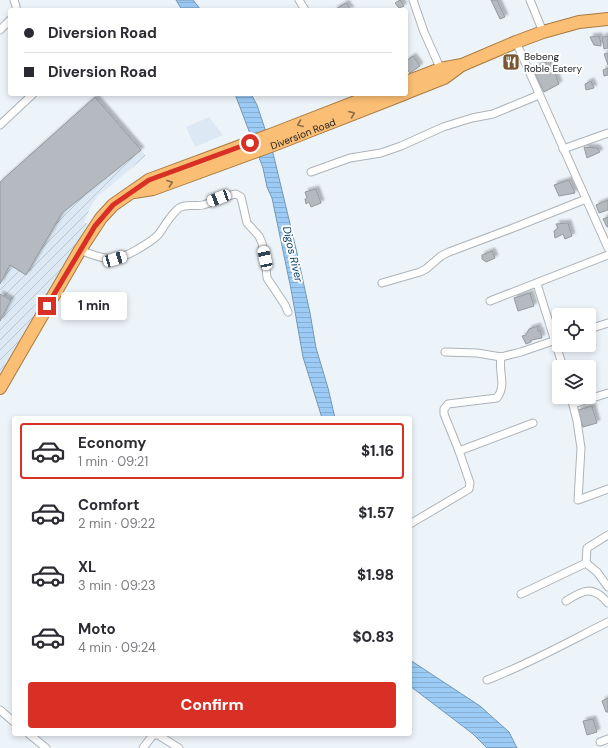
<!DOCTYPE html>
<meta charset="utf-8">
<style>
body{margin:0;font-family:"DM Sans",sans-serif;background:#f2f2f3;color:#2b2b33;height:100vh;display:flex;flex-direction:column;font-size:15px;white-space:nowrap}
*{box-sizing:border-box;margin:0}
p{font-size:13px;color:#7c7c81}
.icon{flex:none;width:22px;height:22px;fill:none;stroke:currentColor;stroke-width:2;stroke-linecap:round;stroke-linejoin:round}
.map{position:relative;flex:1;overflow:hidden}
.side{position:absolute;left:12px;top:416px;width:400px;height:320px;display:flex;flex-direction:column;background:#fff;border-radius:4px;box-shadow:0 2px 6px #0003}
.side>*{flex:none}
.guide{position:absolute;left:8px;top:8px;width:400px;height:88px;border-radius:4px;box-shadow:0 2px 6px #0003;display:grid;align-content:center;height:88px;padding:0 16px;background:#fff}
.controls{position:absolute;left:552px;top:308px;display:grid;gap:8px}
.controls a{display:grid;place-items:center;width:44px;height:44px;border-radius:4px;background:#fff;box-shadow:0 2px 6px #0003;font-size:20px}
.end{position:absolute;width:18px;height:18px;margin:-9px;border:5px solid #d93025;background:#fff;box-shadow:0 0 0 2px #fff}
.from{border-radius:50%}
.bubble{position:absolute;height:28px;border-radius:4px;background:#fff;box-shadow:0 2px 6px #0003;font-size:13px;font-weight:800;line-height:28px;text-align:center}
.car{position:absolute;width:12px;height:24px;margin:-12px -6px;border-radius:5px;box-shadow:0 0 3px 1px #0007;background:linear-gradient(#fff 24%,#345 0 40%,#fff 0 76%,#345 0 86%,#fff 0)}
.guide b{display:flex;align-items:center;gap:14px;height:38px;font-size:15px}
.guide b+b{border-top:1px solid #e1e1e2}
.guide i{width:10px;height:10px;background:#2b2b33}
ul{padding:7px 0 0;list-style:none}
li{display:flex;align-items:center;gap:12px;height:56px;margin:0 8px 6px;padding:0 8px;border:2px solid transparent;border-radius:4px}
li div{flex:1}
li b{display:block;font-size:15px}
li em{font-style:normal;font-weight:800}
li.on{border-color:#d93025}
li>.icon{width:36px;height:36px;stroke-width:1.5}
.primary-button{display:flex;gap:8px;margin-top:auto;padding:8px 16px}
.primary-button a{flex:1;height:46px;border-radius:4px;background:#d93025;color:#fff;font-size:16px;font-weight:800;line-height:46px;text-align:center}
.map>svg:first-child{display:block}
.built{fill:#dce9f4}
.industrial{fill:url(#industrial-furrows)}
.water{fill:url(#water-rules);stroke:#7597b5}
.building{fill:#b4bac0;stroke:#949a9f;filter:url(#shadow)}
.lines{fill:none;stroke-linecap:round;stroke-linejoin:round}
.minor-casing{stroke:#adb3b8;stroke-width:9}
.trunk-casing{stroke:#ab7b40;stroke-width:14}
.minor{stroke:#fff;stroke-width:7}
.trunk{stroke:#fabe74;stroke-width:12}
.oneway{stroke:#8a6e4a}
.route{stroke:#d93025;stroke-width:5}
.labels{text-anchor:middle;stroke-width:4;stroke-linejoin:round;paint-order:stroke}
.poi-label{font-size:10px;fill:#1b1e20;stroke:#fff;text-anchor:start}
.street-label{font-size:10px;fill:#1b1e20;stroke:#fff}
.water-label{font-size:11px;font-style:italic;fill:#094168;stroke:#fff}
</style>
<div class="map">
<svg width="608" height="748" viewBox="0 0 608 748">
<defs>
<pattern id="industrial-furrows" width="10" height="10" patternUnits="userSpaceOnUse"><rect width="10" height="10" fill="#dce9f4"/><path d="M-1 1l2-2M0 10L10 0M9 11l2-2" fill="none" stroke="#bcc7d1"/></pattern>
<pattern id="water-rules" width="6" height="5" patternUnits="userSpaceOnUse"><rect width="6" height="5" fill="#9ccbf5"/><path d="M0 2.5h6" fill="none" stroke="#86aed2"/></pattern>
<filter id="shadow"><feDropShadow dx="3" dy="-3" stdDeviation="1" flood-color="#0004"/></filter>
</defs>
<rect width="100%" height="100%" fill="#edf4f9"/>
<path class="built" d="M209,117L223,135L195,147L186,127Z"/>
<path class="industrial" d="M95,97L146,156L97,197L91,206L84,222L88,224L0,374V182Z"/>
<g class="water">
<path d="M176,0H193L201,10H182Z"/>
<path d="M235,94H251L257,105L273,153L297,253L310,313L316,348L328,388L335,418H322L303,357L291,289L272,198L267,187L263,168Z"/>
<path d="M410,660L480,706L509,732L517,748H487L473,734L410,686Z"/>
</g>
<g class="building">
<path d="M400,0L404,6L399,8L395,3Z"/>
<path d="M491,0H497L505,17L500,19Z"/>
<path d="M346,3L351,10H334Z"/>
<path d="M599,36L601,43V46L594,45L590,37Z"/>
<path d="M608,36V48L604,49L602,37Z"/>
<path d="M608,53V65L604,54Z"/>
<path d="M413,56L420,66L410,73L406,68V61Z"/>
<path d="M550,61L559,84L544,92L532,68Z"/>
<path d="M608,68V75L604,76L603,70Z"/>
<path d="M591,81L594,88L586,90L585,84Z"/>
<path d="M95,97L141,150L62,213L26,275L10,265L0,284V182Z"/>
<path d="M584,147L597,148L600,152L587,158Z"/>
<path d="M569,180L575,193L559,196L554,185Z"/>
<path d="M316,189L321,203L311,207L309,202L306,204L305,199L307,198L305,192Z"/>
<path d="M608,200V210L599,213L596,205Z"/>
<path d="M608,217V227H607L603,219Z"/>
<path d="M568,223L572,236L565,239L563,234L555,238L554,231L558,228L556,224Z"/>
<path d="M492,251L495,258L486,262L482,259V255Z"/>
<path d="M530,293L534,306L518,311L514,298Z"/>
<path d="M0,294L11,300L0,321Z"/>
<path d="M538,326V331L540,330L542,338L531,340V342L526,344L522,336L526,335L529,329Z"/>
<path d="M592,406L597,423L583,427L578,410Z"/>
<path d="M608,698V712H606L602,701Z"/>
<path d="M593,719L597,732L587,735L583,721Z"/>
</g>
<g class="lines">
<g class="minor-casing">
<g id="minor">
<path d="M14,0L16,6V10"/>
<path d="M299,0L305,10"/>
<path d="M413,0L424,32L442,72"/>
<path d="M530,0L543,32"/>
<path d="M0,30L10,20"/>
<path d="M516,42L608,248"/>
<path d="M0,125L33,94"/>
<path d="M563,149L608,133"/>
<path d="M311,172L350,158L381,153L401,146L443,127L472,118L493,114L539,95"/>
<path d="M80,250C104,260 115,263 138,249C145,245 152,241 158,235C165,226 170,215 179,208C187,203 195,207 203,205C214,202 224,196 236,194L241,197L247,223L259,236L262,243L265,259L267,278L285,305L288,312"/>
<path d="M382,283L420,272L426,269L441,256L449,252L513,228L586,199"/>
<path d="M537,284L563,367"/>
<path d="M490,301L608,255"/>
<path d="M589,329L608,323"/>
<path d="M445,352L477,353L501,357L521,352L559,339"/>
<path d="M501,357C498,373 507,384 497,398L448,404L444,409V414L459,451L533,423"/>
<path d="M571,397L577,421L581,448L578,500L608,489"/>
<path d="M573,404L608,393"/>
<path d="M410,524L469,489L470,483L459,451"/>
<path d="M586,563L587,548L608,535"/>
<path d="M586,563L597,572L608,587"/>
<path d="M521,594L586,563"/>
<path d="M566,601C583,590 593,585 608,603"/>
<path d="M487,680C529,664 568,642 608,622"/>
<path d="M0,710L14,722"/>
<path d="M29,734L46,748"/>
<path d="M600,742L608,739"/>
<path d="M143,748L153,735H158L179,748"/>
</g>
</g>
<g class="trunk-casing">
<g id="trunk">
<path d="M406,82L440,69L462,65L516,42L543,32L579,22L608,19"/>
<path d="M406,93L444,78L459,67"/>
<path id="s1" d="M134,192L153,189L276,144L404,94"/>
<path d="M0,388L80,250L101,218L113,205L149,180L273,134L376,94"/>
</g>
</g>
<use href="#minor" class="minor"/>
<use href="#trunk" class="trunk"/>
</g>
<defs><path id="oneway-chevron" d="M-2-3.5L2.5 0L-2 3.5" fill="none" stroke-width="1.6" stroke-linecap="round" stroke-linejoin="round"/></defs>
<g class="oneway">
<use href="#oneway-chevron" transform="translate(352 114) rotate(-21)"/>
<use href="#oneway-chevron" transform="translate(300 124) rotate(159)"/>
<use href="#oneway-chevron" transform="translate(170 183) rotate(-20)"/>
</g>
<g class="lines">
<path class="route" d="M47,306L95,226L113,205L149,180L250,143"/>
</g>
<defs>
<g id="restaurant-square" transform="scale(0.9)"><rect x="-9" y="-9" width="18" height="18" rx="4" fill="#79562f" stroke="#fff"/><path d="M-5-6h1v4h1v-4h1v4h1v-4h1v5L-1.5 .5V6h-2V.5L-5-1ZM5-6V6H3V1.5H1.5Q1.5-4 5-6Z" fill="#fff"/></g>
</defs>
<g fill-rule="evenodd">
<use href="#restaurant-square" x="511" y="62"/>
</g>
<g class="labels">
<g class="poi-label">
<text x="524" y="60">Bebeng<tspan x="524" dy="12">Roble Eatery</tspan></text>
</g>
<g class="street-label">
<text dy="4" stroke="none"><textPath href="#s1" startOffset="179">Diversion Road</textPath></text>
</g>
<g class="water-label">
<text transform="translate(293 254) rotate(77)" y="4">Digos River</text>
</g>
</g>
</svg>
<div class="controls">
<a><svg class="icon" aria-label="locate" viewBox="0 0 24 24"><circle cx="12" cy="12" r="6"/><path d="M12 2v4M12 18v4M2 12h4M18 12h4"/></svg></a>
<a><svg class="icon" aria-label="layers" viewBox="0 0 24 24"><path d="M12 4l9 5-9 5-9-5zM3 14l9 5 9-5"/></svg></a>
</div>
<i class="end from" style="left:250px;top:143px"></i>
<i class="end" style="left:47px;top:306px"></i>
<div class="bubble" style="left:61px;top:292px;width:66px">1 min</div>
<i class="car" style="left:219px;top:198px;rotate:249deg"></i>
<i class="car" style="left:265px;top:258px;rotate:348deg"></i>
<i class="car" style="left:115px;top:259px;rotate:74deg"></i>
<div class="guide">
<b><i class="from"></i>Diversion Road</b>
<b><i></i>Diversion Road</b>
</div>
<section class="side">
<ul>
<li class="on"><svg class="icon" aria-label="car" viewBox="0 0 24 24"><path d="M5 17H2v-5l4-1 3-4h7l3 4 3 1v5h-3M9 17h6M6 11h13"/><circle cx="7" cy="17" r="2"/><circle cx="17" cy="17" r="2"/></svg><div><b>Economy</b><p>1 min · 09:21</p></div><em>$1.16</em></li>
<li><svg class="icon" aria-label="car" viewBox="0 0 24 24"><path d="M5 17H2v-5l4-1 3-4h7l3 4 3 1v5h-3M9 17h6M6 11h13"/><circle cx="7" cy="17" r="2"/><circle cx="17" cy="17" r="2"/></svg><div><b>Comfort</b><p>2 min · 09:22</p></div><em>$1.57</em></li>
<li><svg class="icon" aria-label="car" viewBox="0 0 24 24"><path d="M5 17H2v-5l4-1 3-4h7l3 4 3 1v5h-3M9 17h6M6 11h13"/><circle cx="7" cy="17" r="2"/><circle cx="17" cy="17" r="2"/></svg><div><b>XL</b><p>3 min · 09:23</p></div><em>$1.98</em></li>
<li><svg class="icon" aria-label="car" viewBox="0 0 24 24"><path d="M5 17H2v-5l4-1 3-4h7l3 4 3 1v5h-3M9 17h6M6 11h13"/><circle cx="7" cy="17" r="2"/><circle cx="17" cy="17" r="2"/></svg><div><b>Moto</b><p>4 min · 09:24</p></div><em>$0.83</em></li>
</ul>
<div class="primary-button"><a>Confirm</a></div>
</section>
</div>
